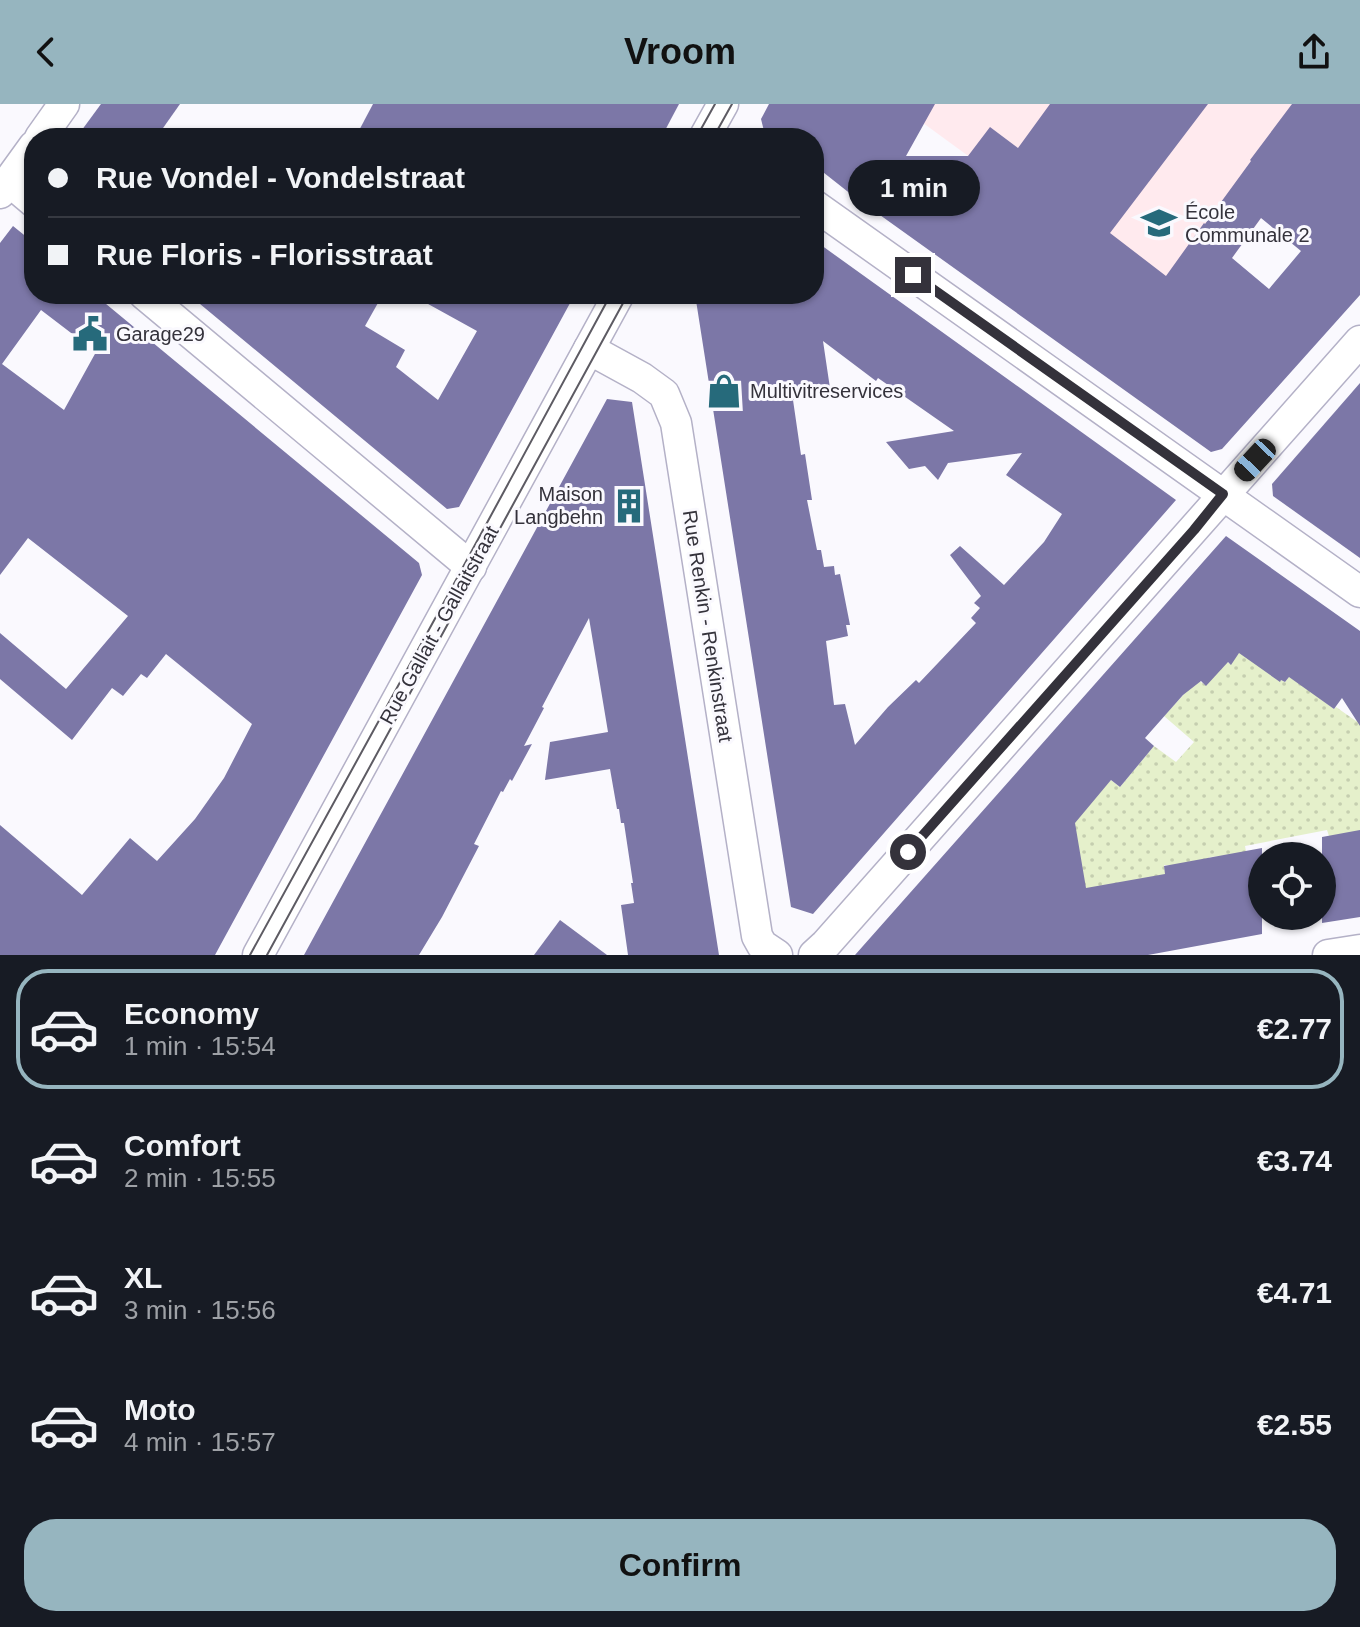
<!DOCTYPE html>
<meta charset="utf-8">
<style>
body{margin:0;font-family:Helvetica,sans-serif;background:#20242c;color:#f1f3f6;height:100vh;display:flex;flex-direction:column;font-size:30px;white-space:nowrap}
*{box-sizing:border-box;margin:0}
p{font-size:26px;color:#9ea1a6}
.icon{flex:none;width:44px;height:44px;fill:none;stroke:currentColor;stroke-width:2;stroke-linecap:round;stroke-linejoin:round}
.map{position:relative;height:851px;overflow:hidden}
.details{display:flex;flex-direction:column;background:#171b24;flex:1}
.details>*{flex:none}
.top-card{position:absolute;left:24px;top:24px;width:800px;height:176px;border-radius:32px;box-shadow:0 2px 6px #0004;display:grid;align-content:center;height:176px;padding:0 24px;background:#171b24}
.tools{position:absolute;left:1248px;top:738px;display:grid;gap:16px}
.tools a{display:grid;place-items:center;width:88px;height:88px;border-radius:50%;background:#171b24;box-shadow:0 2px 6px #0004;font-size:40px}
.end{position:absolute;width:36px;height:36px;margin:-18px;border:10px solid #34323b;background:#fff;box-shadow:0 0 0 4px #fff}
.from{border-radius:50%}
.bubble{position:absolute;height:56px;border-radius:28px;background:#171b24;box-shadow:0 2px 6px #0004;font-size:26px;font-weight:700;line-height:56px;text-align:center}
.car{position:absolute;width:24px;height:48px;margin:-24px -12px;border-radius:10px;box-shadow:0 0 6px 2px #0007;background:linear-gradient(#222 24%,#8ab4d8 0 40%,#222 0 76%,#8ab4d8 0 86%,#222 0)}
.top-card b{display:flex;align-items:center;gap:28px;height:76px;font-size:30px}
.top-card b+b{border-top:2px solid #363941}
.top-card i{width:20px;height:20px;background:#f1f3f6}
ul{padding:14px 0 0;list-style:none}
li{display:flex;align-items:center;gap:24px;height:120px;margin:0 16px 12px;padding:0 8px;border:4px solid transparent;border-radius:32px}
li div{flex:1}
li b{display:block;font-size:30px}
li em{font-style:normal;font-weight:700}
li.current{border-color:#96b5bf}
li>.icon{width:72px;height:72px;stroke-width:1.5}
.action{display:flex;gap:16px;margin-top:auto;padding:16px 24px}
.action a{flex:1;height:92px;border-radius:32px;background:#96b5bf;color:#111;font-size:32px;font-weight:700;line-height:92px;text-align:center}
header{display:flex;justify-content:space-between;align-items:center;height:104px;padding:0 24px;background:#96b5bf;color:#111;font-size:36px;font-weight:700}
.map>svg:first-child{display:block}
.education{fill:#ffeaee}
.grass{fill:url(#grass-dots)}
.building{fill:#7c77a7;fill-rule:evenodd}
.lines{fill:none;stroke-linecap:round;stroke-linejoin:round}
.street-casing{stroke:#b4b1c7;stroke-width:33}
.street{stroke:#fff;stroke-width:30}
.tram{stroke:#5d5b63;stroke-width:2}
.route{stroke:#34323b;stroke-width:10}
.labels{text-anchor:middle;stroke-width:6;stroke-linejoin:round;paint-order:stroke}
.poi-label{font-size:20px;fill:#34323b;stroke:#faf9fe;text-anchor:start}
.street-label{font-size:20px;fill:#34323b;stroke:#faf9fe}
</style>
<header><svg class="icon" aria-label="back" viewBox="0 0 24 24"><path d="M15 5l-7 7 7 7"/></svg>Vroom<svg class="icon" aria-label="share" viewBox="0 0 24 24"><path d="M12 15V3M7 8l5-5 5 5M5 13v7h14v-7"/></svg></header>
<div class="map">
<svg width="1360" height="851" viewBox="0 0 1360 851">
<defs>
<pattern id="grass-dots" width="8" height="8" patternUnits="userSpaceOnUse" patternTransform="scale(2)"><rect width="8" height="8" fill="#e5f0cb"/><path d="M2 2h.1M6 6h.1" fill="none" stroke="#c5ceaf" stroke-width="1.8" stroke-linecap="round"/></pattern>
</defs>
<rect width="100%" height="100%" fill="#faf9fe"/>
<path class="education" d="M897,0H1353L1327,24L1189,213Z"/>
<path class="grass" d="M1230,541L1279,577L1281,576L1285,578L1290,571L1334,605L1336,603L1356,617L1360,614V734L1329,732L1327,726L1245,742L1248,758L1222,752L1210,753L1172,774L1169,761H1164L1166,774L1087,789L1048,739L1111,676L1120,683L1154,642L1176,658L1194,638L1164,612L1197,576L1206,581L1226,557L1230,560Z"/>
<g class="building">
<path d="M101,0H180L156,34H76Z"/>
<path d="M373,0H679L661,34H355Z"/>
<path d="M769,0H935L906,52H968L990,23L1018,44L1050,0H1208L1110,129L1166,172L1204,119L1205,120L1251,57L1250,56L1292,0H1360V191L1222,345L1211,348L852,91L814,61V34H773L764,27L761,15ZM1261,114L1301,147L1269,185L1232,154Z"/>
<path d="M13,122L34,139V190H94L419,459L422,471L215,851H0V721L82,791L130,734L157,757L195,715L224,674L252,620L166,550L147,574L141,570L123,592L112,584L72,636L0,575V529L66,585L128,512L28,434L0,471V139ZM41,206L96,248L64,306L2,260Z"/>
<path d="M814,136L1176,396L813,810L791,803L695,190H814ZM823,237L876,277L878,274L954,327L886,338L909,365L925,362L938,376L948,359L1022,349L1006,371L1062,410L1044,438L1004,481L960,442L950,451L981,492L974,499L980,504L971,514L976,519L919,579L916,576L888,603L855,641L845,600L834,601L826,537L848,532L846,521H850L840,470L835,471L834,462L824,463L821,446H817L807,396H812L805,350L801,351L793,296L831,291Z"/>
<path d="M188,190H383L365,222L405,246L396,263L438,296L477,227L410,190H575L459,403L447,405Z"/>
<path d="M1360,279V454L1273,392L1272,380Z"/>
<path d="M607,295L632,298L719,851H628L621,801L634,799L631,779H633L624,719H621L619,705H617L610,665L545,676L550,638L608,628L589,514L542,603L544,604L524,642L532,640L512,677L510,675L503,688L501,687L474,740L479,742L442,813L419,851H304Z"/>
<path d="M1226,432L1360,527V622L1342,594L1334,605L1289,573L1285,578L1281,576L1280,578L1239,549L1231,561L1228,558L1206,582L1201,577L1183,591L1145,634L1154,642L1120,683L1111,676L1075,719L1086,784L1165,770L1164,762L1262,744V830L1148,851H855Z"/>
<path d="M1360,726V813L1322,819V733Z"/>
<path d="M560,816L607,851H534Z"/>
</g>
<g class="lines">
<g class="street-casing">
<g id="street">
<path d="M40,34L64,0"/>
<path d="M704,34L723,0"/>
<path d="M9,77L34,98"/>
<path d="M0,89L34,42"/>
<path d="M814,101L1360,488"/>
<path d="M144,190L471,463"/>
<path d="M589,245L642,274L664,290L676,319L757,832L762,841L777,851"/>
<path d="M258,851L619,190"/>
<path d="M814,851L826,840L1360,237"/>
<path d="M1328,851L1360,846"/>
</g>
</g>
<use href="#street" class="street"/>
<g class="tram">
<path d="M696,34L715,0"/>
<path d="M713,34L732,0"/>
<path d="M250,851L437,511L611,190"/>
<path d="M267,851L628,190"/>
</g>
</g>
<g class="lines">
<path class="route" d="M908,748L1194,426L1223,390L913,171"/>
</g>
<defs>
<g id="school-bare" transform="scale(2.76)"><path d="M0-5L7-2L0 1L-7-2ZM-4 1L0 2.5L4 1V4Q0 6-4 4Z" fill="#266a7b" stroke="#faf9fe" stroke-width="2.5" paint-order="stroke"/></g>
<g id="civic-bare" transform="scale(2.76)"><path d="M-.6-6.5H3V-4.5H.6V-3L4-1V1h2V6H-6V1h2V-1L-.6-3ZM-1.2 2.5V6h2.4V2.5Z" fill="#266a7b" stroke="#faf9fe" stroke-width="2.5" paint-order="stroke"/></g>
<g id="shop-bare" transform="scale(2.76)"><path d="M-5-2.5h2.3a2.7 3.5 0 0 1 5.4 0H5L5.5 6h-11ZM-1.5-2.5h3a1.5 2.3 0 0 0-3 0Z" fill="#266a7b" stroke="#faf9fe" stroke-width="2.5" paint-order="stroke"/></g>
<g id="building-bare" transform="scale(2.76)"><path d="M-4-6H4V6H1V3H-1V6H-4ZM-2.5-4.3h1.7v1.8h-1.7ZM.8-4.3h1.7v1.8H.8ZM-2.5-1h1.7V.8h-1.7ZM.8-1h1.7V.8H.8Z" fill="#266a7b" stroke="#faf9fe" stroke-width="2.5" paint-order="stroke"/></g>
</defs>
<g fill-rule="evenodd">
<use href="#school-bare" x="1159" y="119"/>
<use href="#civic-bare" x="90" y="230"/>
<use href="#shop-bare" x="724" y="287"/>
<use href="#building-bare" x="629" y="402"/>
</g>
<g class="labels">
<g class="poi-label">
<text x="1185" y="115">École<tspan x="1185" dy="23">Communale 2</tspan></text>
<text x="116" y="237">Garage29</text>
<text x="750" y="294">Multivitreservices</text>
<text x="603" y="397" text-anchor="end">Maison<tspan x="603" dy="23">Langbehn</tspan></text>
</g>
<g class="street-label">
<text transform="translate(439 521) rotate(-61)" y="7">Rue Gallait - Gallaitstraat</text>
<text transform="translate(708 522) rotate(81)" y="7">Rue Renkin - Renkinstraat</text>
</g>
</g>
</svg>
<div class="tools">
<a><svg class="icon" aria-label="locate" viewBox="0 0 24 24"><circle cx="12" cy="12" r="6"/><path d="M12 2v4M12 18v4M2 12h4M18 12h4"/></svg></a>
</div>
<i class="end from" style="left:908px;top:748px"></i>
<i class="end" style="left:913px;top:171px"></i>
<div class="bubble" style="left:848px;top:56px;width:132px">1 min</div>
<i class="car" style="left:1255px;top:356px;rotate:223deg"></i>
<div class="top-card">
<b><i class="from"></i>Rue Vondel - Vondelstraat</b>
<b><i></i>Rue Floris - Florisstraat</b>
</div>
</div>
<section class="details">
<ul>
<li class="current"><svg class="icon" aria-label="car" viewBox="0 0 24 24"><path d="M5 17H2v-5l4-1 3-4h7l3 4 3 1v5h-3M9 17h6M6 11h13"/><circle cx="7" cy="17" r="2"/><circle cx="17" cy="17" r="2"/></svg><div><b>Economy</b><p>1 min · 15:54</p></div><em>€2.77</em></li>
<li><svg class="icon" aria-label="car" viewBox="0 0 24 24"><path d="M5 17H2v-5l4-1 3-4h7l3 4 3 1v5h-3M9 17h6M6 11h13"/><circle cx="7" cy="17" r="2"/><circle cx="17" cy="17" r="2"/></svg><div><b>Comfort</b><p>2 min · 15:55</p></div><em>€3.74</em></li>
<li><svg class="icon" aria-label="car" viewBox="0 0 24 24"><path d="M5 17H2v-5l4-1 3-4h7l3 4 3 1v5h-3M9 17h6M6 11h13"/><circle cx="7" cy="17" r="2"/><circle cx="17" cy="17" r="2"/></svg><div><b>XL</b><p>3 min · 15:56</p></div><em>€4.71</em></li>
<li><svg class="icon" aria-label="car" viewBox="0 0 24 24"><path d="M5 17H2v-5l4-1 3-4h7l3 4 3 1v5h-3M9 17h6M6 11h13"/><circle cx="7" cy="17" r="2"/><circle cx="17" cy="17" r="2"/></svg><div><b>Moto</b><p>4 min · 15:57</p></div><em>€2.55</em></li>
</ul>
<div class="action"><a>Confirm</a></div>
</section>
